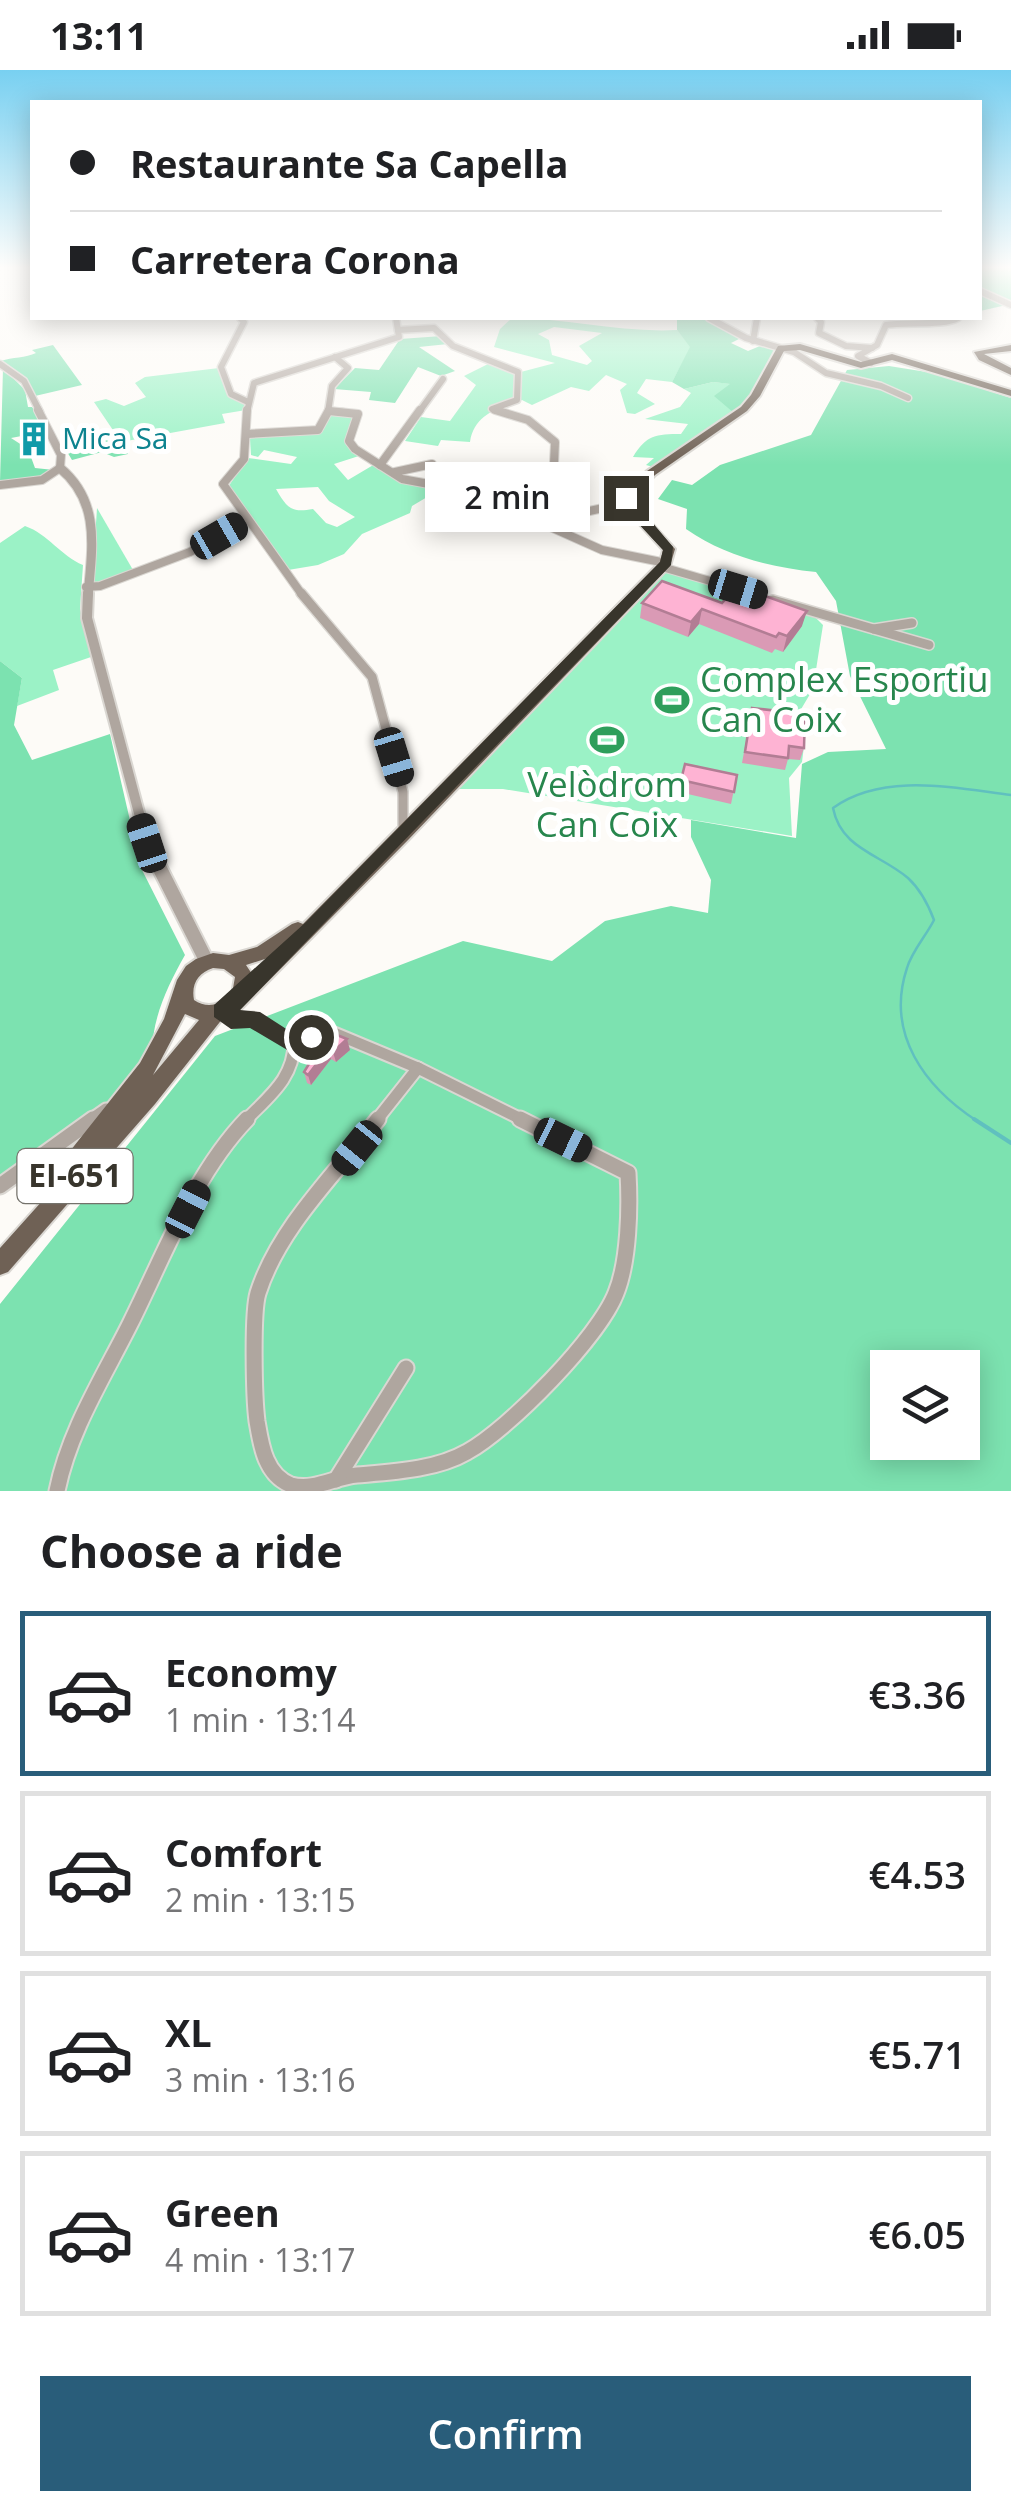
<!DOCTYPE html>
<meta charset="utf-8">
<style>
body{margin:0;font-family:"Open Sans",sans-serif;background:#f2f2f2;color:#202124;height:100vh;display:flex;flex-direction:column;font-size:38px;white-space:nowrap}
*{box-sizing:border-box;margin:0}
p{font-size:32px;color:#757577}
.icon{flex:none;width:55px;height:55px;fill:none;stroke:currentColor;stroke-width:2;stroke-linecap:round;stroke-linejoin:round}
.map{position:relative;height:1421px;overflow:hidden}
.sheet{display:flex;flex-direction:column;background:#fff;flex:1}
.sheet>*{flex:none}
.top-card{position:absolute;left:30px;top:30px;width:952px;height:220px;border-radius:0px;box-shadow:0 5px 25px #0003;display:grid;align-content:center;height:220px;padding:0 40px;background:#fff}
.fabs{position:absolute;left:870px;top:1280px;display:grid;gap:20px}
.fabs a{display:grid;place-items:center;width:110px;height:110px;border-radius:0px;background:#fff;box-shadow:0 5px 25px #0003;font-size:50px}
.end{position:absolute;width:45px;height:45px;margin:-22px;border:12px solid #38352c;background:#fff;box-shadow:0 0 0 5px #fff}
.from{border-radius:50%}
.bubble{position:absolute;height:70px;border-radius:0px;background:#fff;box-shadow:0 5px 25px #0003;font-size:32px;font-weight:600;line-height:70px;text-align:center}
.car{position:absolute;width:30px;height:60px;margin:-30px -15px;border-radius:12px;box-shadow:0 0 8px 2px #0007;background:linear-gradient(#222 24%,#8ab4d8 0 40%,#222 0 76%,#8ab4d8 0 86%,#222 0)}
.top-card b{display:flex;align-items:center;gap:35px;height:95px;font-size:38px}
.top-card b+b{border-top:2px solid #e0e0e0}
.top-card i{width:25px;height:25px;background:#202124}
ul{padding:0;list-style:none}
li{display:flex;align-items:center;gap:30px;height:165px;margin:0 20px 15px;padding:0 20px;border:5px solid #e0e0e0;border-radius:0px}
li div{flex:1}
li b{display:block;font-size:38px}
li em{font-style:normal;font-weight:600}
li.selected{border-color:#295d7a}
li>.icon{width:90px;height:90px;stroke-width:1.5}
h2{padding:0 40px;font-size:45px;line-height:120px}
.cta{display:flex;gap:20px;margin-top:auto;padding:20px 40px}
.cta a{flex:1;height:115px;border-radius:0px;background:#295d7a;color:#fff;font-size:40px;font-weight:600;line-height:115px;text-align:center}
.status{display:flex;justify-content:space-between;align-items:center;height:70px;padding:0 50px;background:#fff;direction:ltr}
.status svg{height:28px;fill:currentColor}
.map>svg:first-child{display:block}
.green{fill:#9bf2c6;fill-rule:evenodd}
.forest{fill:#7ce2b0;fill-rule:evenodd}
.lines{fill:none;stroke-linecap:round;stroke-linejoin:round}
.stream-far1{stroke:#60c0bf;stroke-width:2.5}
.stream{stroke:#60c0bf;stroke-width:4}
.minor-far4-casing{stroke:#dad7d2;stroke-width:9}
.minor-far3-casing{stroke:#dad7d2;stroke-width:10}
.minor-far2-casing{stroke:#dad7d2;stroke-width:12}
.minor-far1-casing{stroke:#dad7d2;stroke-width:15}
.minor-casing{stroke:#dad7d2;stroke-width:19}
.tertiary-far2-casing{stroke:#dad7d2;stroke-width:11}
.tertiary-far1-casing{stroke:#dad7d2;stroke-width:14}
.tertiary-casing{stroke:#dad7d2;stroke-width:18}
.primary-casing{stroke:#dad7d2;stroke-width:4}
.minor-far4{stroke:#afa69f;stroke-width:6}
.minor-far3{stroke:#afa69f;stroke-width:8}
.minor-far2{stroke:#afa69f;stroke-width:9}
.minor-far1{stroke:#afa69f;stroke-width:11}
.minor{stroke:#afa69f;stroke-width:15}
.tertiary-far2{stroke:#afa69f;stroke-width:9}
.tertiary-far1{stroke:#afa69f;stroke-width:10}
.tertiary{stroke:#afa69f;stroke-width:14}
.primary{fill:#6f6155;fill-rule:evenodd}
.wall{fill:#da9ab5}
.shaded-wall{fill:#b27d94}
.building{fill:#feb3d3;stroke:#b27d94;stroke-width:2.5}
.route{fill:#38352c}
.labels{text-anchor:middle;stroke-width:10;stroke-linejoin:round;paint-order:stroke}
.far-culture-label{font-size:30px;fill:#0d838f;stroke:#fff;text-anchor:start}
.shield{fill:#fff;stroke:#74726b;stroke-width:2.5}
.shield-label{font-size:32px;font-weight:bold;fill:#38352c}
.leisure-label{font-size:35px;fill:#27864d;stroke:#fff;text-anchor:start}
</style>
<div class="status"><b>13:11</b><svg viewBox="0 0 49 12"><path d="M0 12V9h3v3zM5 12V6h3v6zM10 12V3h3v9zM15 12V0h3v12zM26 1h20v11H26zM47 4h2v5h-2z"/></svg></div>
<div class="map">
<svg width="1011" height="1421" viewBox="0 0 1011 1421">
<rect width="100%" height="100%" fill="#fdfbf7"/>
<g class="green">
<path d="M512,248C568,248 621,263 677,260L691,277L672,312L646,309L637,323L655,334L635,344L627,343L620,320L627,314L606,305L589,321L571,317L532,335L522,330C499,338 474,344 470,372L441,370L438,376L405,371L421,347L450,351L476,315L464,306L490,293L517,303L555,293L494,277L500,259ZM554,257L602,263L579,276L592,291L587,295L552,285L549,270L538,264Z"/>
<path d="M219,298L228,324L247,333L246,340L222,344L225,353L121,372L94,332L106,329L124,336L146,327L135,313L145,307Z"/>
<path d="M713,312L732,314L734,343L653,397L646,395L654,388L633,387C646,365 656,364 681,364L688,354L645,349L680,337L691,323L684,319Z"/>
<path d="M330,343L356,345L346,369L362,385L334,394L348,410L375,394L397,408L444,417L412,436L410,443L362,464L344,484L318,495L288,500L228,417L248,388L291,394L297,387L264,380L258,387L251,385L250,369L254,365L311,363ZM318,417L329,431L355,447L337,457L326,453L313,439C291,443 287,438 276,419Z"/>
<path d="M97,438L133,500L92,515Z"/>
<path d="M25,456C48,464 61,486 83,495L80,539L91,587L53,600L59,620L17,636L22,608L0,591V473Z"/>
<path d="M664,501L812,544L823,555L813,619L797,646L806,660L802,692L789,708L792,766L503,719H458Z"/>
</g>
<g class="forest">
<path d="M980,196H1011V234L980,241Z"/>
<path d="M677,248H707L741,268L731,273L748,281L760,276L775,280L753,325L734,343L714,326L730,314L713,312L684,319L672,312L690,277L677,260Z"/>
<path d="M442,266L448,274L419,277L455,301L441,306L418,297L395,333L369,330L371,322L334,319L355,298L379,300L400,269Z"/>
<path d="M53,275L82,315L35,326L27,310L1,291C12,287 26,288 36,283L32,280Z"/>
<path d="M889,296L933,303L1011,328V1421H0V1234L215,966L463,871L552,891L605,851L671,836L708,843L711,810L691,767V750L796,768L802,694L828,682L886,679L850,606L836,531L816,502C769,497 725,486 686,459L687,439L658,429L672,410L692,415L720,395L811,365L847,300ZM888,1298H962V1372H888Z"/>
<path d="M3,298L25,320L28,337H32L48,361L11,368L28,379L35,398L54,400L36,409L0,412Z"/>
<path d="M115,362L128,384L114,387L102,382L72,390L63,375Z"/>
<path d="M485,393L510,427L503,433L451,414L473,397Z"/>
<path d="M0,591L22,608L14,655L32,690L110,664L141,798L185,885C167,917 151,950 152,988L121,1027L0,1115Z"/>
</g>
<g class="lines">
<path class="stream-far1" d="M977,1051C925,1017 885,964 907,898C912,881 926,866 934,850C928,834 921,820 908,808C880,784 841,779 833,738C883,702 954,718 1011,725"/>
<path class="stream" d="M974,1049L1011,1073"/>
<g class="minor-far4-casing">
<g id="minor-far4">
<path d="M980,221L1011,235"/>
<path d="M240,248L244,252L221,297L231,324L248,332"/>
<path d="M709,248L746,268L794,282L826,303L881,316L908,328"/>
<path d="M817,248L821,252L819,263L846,276L872,278"/>
<path d="M398,260L434,258L453,276L518,302L517,330L492,339L503,342"/>
<path d="M753,271L757,248"/>
<path d="M871,293L858,286L877,275L886,255C905,252 945,256 958,248"/>
<path d="M0,294L24,311L40,342"/>
<path d="M329,341L343,342"/>
<path d="M247,342L254,313L399,267L396,248"/>
<path d="M328,342L332,316L348,298L335,287"/>
<path d="M419,342L443,309"/>
</g>
</g>
<g class="minor-far3-casing">
<g id="minor-far3">
<path d="M247,340L244,389L223,414L303,526"/>
<path d="M495,340L528,350L555,372L553,416L561,438L585,442L626,433"/>
<path d="M329,341L358,344L349,371L355,379L402,409L472,422L602,480L666,493"/>
<path d="M247,364L318,360L329,340"/>
<path d="M380,395L420,340"/>
<path d="M395,402L432,394"/>
<path d="M0,415L42,410L60,398L61,385L38,340"/>
<path d="M662,497L748,522"/>
<path d="M86,517L100,516L190,482L247,449"/>
</g>
</g>
<g class="minor-far2-casing">
<g id="minor-far2">
<path d="M301,523L372,607L403,722V758"/>
<path d="M773,530L929,575"/>
<path d="M874,559L912,553"/>
</g>
</g>
<g class="minor-far1-casing">
<g id="minor-far1">
<path d="M221,941L231,950L253,948L289,972L311,967L322,958L418,998"/>
<path d="M418,998L525,1051"/>
<path d="M89,1051L106,1039"/>
<path d="M245,1051C268,1027 295,1008 294,971"/>
<path d="M376,1051L418,998"/>
</g>
</g>
<g class="minor-casing">
<g id="minor">
<path d="M378,1049C337,1102 279,1157 258,1223C252,1243 254,1328 257,1351C261,1375 265,1405 291,1415C315,1421 334,1407 357,1405C392,1402 436,1400 467,1382C509,1359 599,1267 616,1223C629,1191 630,1137 628,1103L520,1049"/>
<path d="M0,1116L93,1049"/>
<path d="M336,1410L406,1298"/>
<path d="M57,1421C69,1361 103,1308 130,1254C164,1186 194,1104 247,1049"/>
</g>
</g>
<g class="tertiary-far2-casing">
<path id="tertiary-far2" d="M60,398C101,432 92,478 88,526"/>
</g>
<g class="tertiary-far1-casing">
<path id="tertiary-far1" d="M88,523L87,548L143,758"/>
</g>
<g class="tertiary-casing">
<path id="tertiary" d="M142,755L147,773L207,892"/>
</g>
<g class="primary-casing">
<g id="primary">
<path d="M800,274L861,292L892,284L1011,320V326L892,290L861,298L800,280L784,281L760,326L747,341L655,405L632,429V432L675,479L670,496L409,769L239,941L223,948L155,1034L8,1202L0,1205V1178L52,1120L48,1112L51,1105L140,993L164,949L177,910L186,896L196,889L213,883L229,885L257,877L292,854L298,852L303,854L660,492L663,480L622,435V426L647,401L741,337L751,325L778,276ZM268,888L252,904L246,895ZM213,898L224,899L235,907L232,924C221,935 207,939 194,930C191,914 198,903 213,898ZM185,944L199,950L153,1005Z"/>
<path d="M1011,275V281L984,284L1011,298V305L979,290L974,282Z"/>
</g>
</g>
<use href="#minor-far4" class="minor-far4"/>
<use href="#minor-far3" class="minor-far3"/>
<use href="#minor-far2" class="minor-far2"/>
<use href="#minor-far1" class="minor-far1"/>
<use href="#minor" class="minor"/>
<use href="#tertiary-far2" class="tertiary-far2"/>
<use href="#tertiary-far1" class="tertiary-far1"/>
<use href="#tertiary" class="tertiary"/>
<use href="#primary" class="primary"/>
</g>
<g class="wall">
<path d="M642,533H722L802,556L783,582L775,579L772,583L699,554L688,567L640,548Z"/>
<path d="M752,638L804,678L800,690L788,689L785,700L742,693Z"/>
<path d="M685,694L737,705L731,734L679,722Z"/>
<path d="M322,959L350,980L336,992L331,989L311,1015L307,1013L304,1002L310,992L307,991L304,980Z"/>
</g>
<g class="shaded-wall">
<path d="M702,539L699,554L688,567L691,552Z"/>
<path d="M807,541L802,556L783,582L787,566Z"/>
<path d="M347,969L350,980L336,992L333,982Z"/>
<path d="M328,979L331,989L311,1015L308,1005Z"/>
</g>
<g class="building">
<path d="M662,511L722,533L737,516L807,541L787,566L779,563L776,567L702,539L691,552L642,533Z"/>
<path d="M752,638L805,644L804,678L789,676L788,688L745,682Z"/>
<path d="M685,694L737,705L734,722L681,710Z"/>
<path d="M322,959L347,969L333,982L328,979L308,1005L304,1002L314,986L304,980Z"/>
</g>
<linearGradient id="sky" x2="0" y2="1"><stop stop-color="#78d0f1"/><stop offset="0.5" stop-color="#fefdfb"/><stop offset="1" stop-color="#fefdfb" stop-opacity="0"/></linearGradient>
<rect width="1011" height="395" fill="url(#sky)"/>
<path class="route" d="M622,426H630L673,477L671,495L240,940L260,942L291,962L311,958L318,961V973L289,981L250,958L231,959L214,947V935L306,852L660,492L663,480L622,436Z"/>
<defs>
<g id="building-bare" transform="scale(2.7)"><path d="M-4-6H4V6H1V3H-1V6H-4ZM-2.5-4.3h1.7v1.8h-1.7ZM.8-4.3h1.7v1.8H.8ZM-2.5-1h1.7V.8h-1.7ZM.8-1h1.7V.8H.8Z" fill="#0f9aa8" stroke="#fff" stroke-width="2.5" paint-order="stroke"/></g>
<g id="stadium-bare" transform="scale(2.7)"><path d="M0-5a6.5 5 0 1 0 0 10a6.5 5 0 1 0 0-10ZM-3.5-1.8h7v3.6h-7Z" fill="#2e9e5b" stroke="#fff" stroke-width="2.5" paint-order="stroke"/></g>
</defs>
<g fill-rule="evenodd">
<use href="#building-bare" x="34" y="369"/>
<use href="#stadium-bare" x="672" y="630"/>
<use href="#stadium-bare" x="607" y="670"/>
</g>
<g class="labels">
<g class="far-culture-label">
<text x="62" y="379">Mica Sa</text>
</g>
<rect class="shield" x="17.5" y="1079" width="115" height="54" rx="8"/>
<g class="shield-label">
<text x="75" y="1117">EI-651</text>
</g>
<g class="leisure-label">
<text x="700" y="622">Complex Esportiu<tspan x="700" dy="40">Can Coix</tspan></text>
<text x="607" y="727" text-anchor="middle">Velòdrom<tspan x="607" dy="40">Can Coix</tspan></text>
</g>
</g>
</svg>
<div class="fabs">
<a><svg class="icon" aria-label="layers" viewBox="0 0 24 24"><path d="M12 4l9 5-9 5-9-5zM3 14l9 5 9-5"/></svg></a>
</div>
<i class="end from" style="left:311px;top:967px"></i>
<i class="end" style="left:626px;top:428px"></i>
<div class="bubble" style="left:425px;top:392px;width:165px">2 min</div>
<i class="car" style="left:219px;top:466px;rotate:60deg"></i>
<i class="car" style="left:738px;top:519px;rotate:107deg"></i>
<i class="car" style="left:394px;top:687px;rotate:163deg"></i>
<i class="car" style="left:147px;top:773px;rotate:342deg"></i>
<i class="car" style="left:563px;top:1070px;rotate:116deg"></i>
<i class="car" style="left:357px;top:1078px;rotate:219deg"></i>
<i class="car" style="left:188px;top:1139px;rotate:27deg"></i>
<div class="top-card">
<b><i class="from"></i>Restaurante Sa Capella</b>
<b><i></i>Carretera Corona</b>
</div>
</div>
<section class="sheet">
<h2>Choose a ride</h2>
<ul>
<li class="selected"><svg class="icon" aria-label="car" viewBox="0 0 24 24"><path d="M5 17H2v-5l4-1 3-4h7l3 4 3 1v5h-3M9 17h6M6 11h13"/><circle cx="7" cy="17" r="2"/><circle cx="17" cy="17" r="2"/></svg><div><b>Economy</b><p>1 min · 13:14</p></div><em>€3.36</em></li>
<li><svg class="icon" aria-label="car" viewBox="0 0 24 24"><path d="M5 17H2v-5l4-1 3-4h7l3 4 3 1v5h-3M9 17h6M6 11h13"/><circle cx="7" cy="17" r="2"/><circle cx="17" cy="17" r="2"/></svg><div><b>Comfort</b><p>2 min · 13:15</p></div><em>€4.53</em></li>
<li><svg class="icon" aria-label="car" viewBox="0 0 24 24"><path d="M5 17H2v-5l4-1 3-4h7l3 4 3 1v5h-3M9 17h6M6 11h13"/><circle cx="7" cy="17" r="2"/><circle cx="17" cy="17" r="2"/></svg><div><b>XL</b><p>3 min · 13:16</p></div><em>€5.71</em></li>
<li><svg class="icon" aria-label="car" viewBox="0 0 24 24"><path d="M5 17H2v-5l4-1 3-4h7l3 4 3 1v5h-3M9 17h6M6 11h13"/><circle cx="7" cy="17" r="2"/><circle cx="17" cy="17" r="2"/></svg><div><b>Green</b><p>4 min · 13:17</p></div><em>€6.05</em></li>
</ul>
<div class="cta"><a>Confirm</a></div>
</section>
